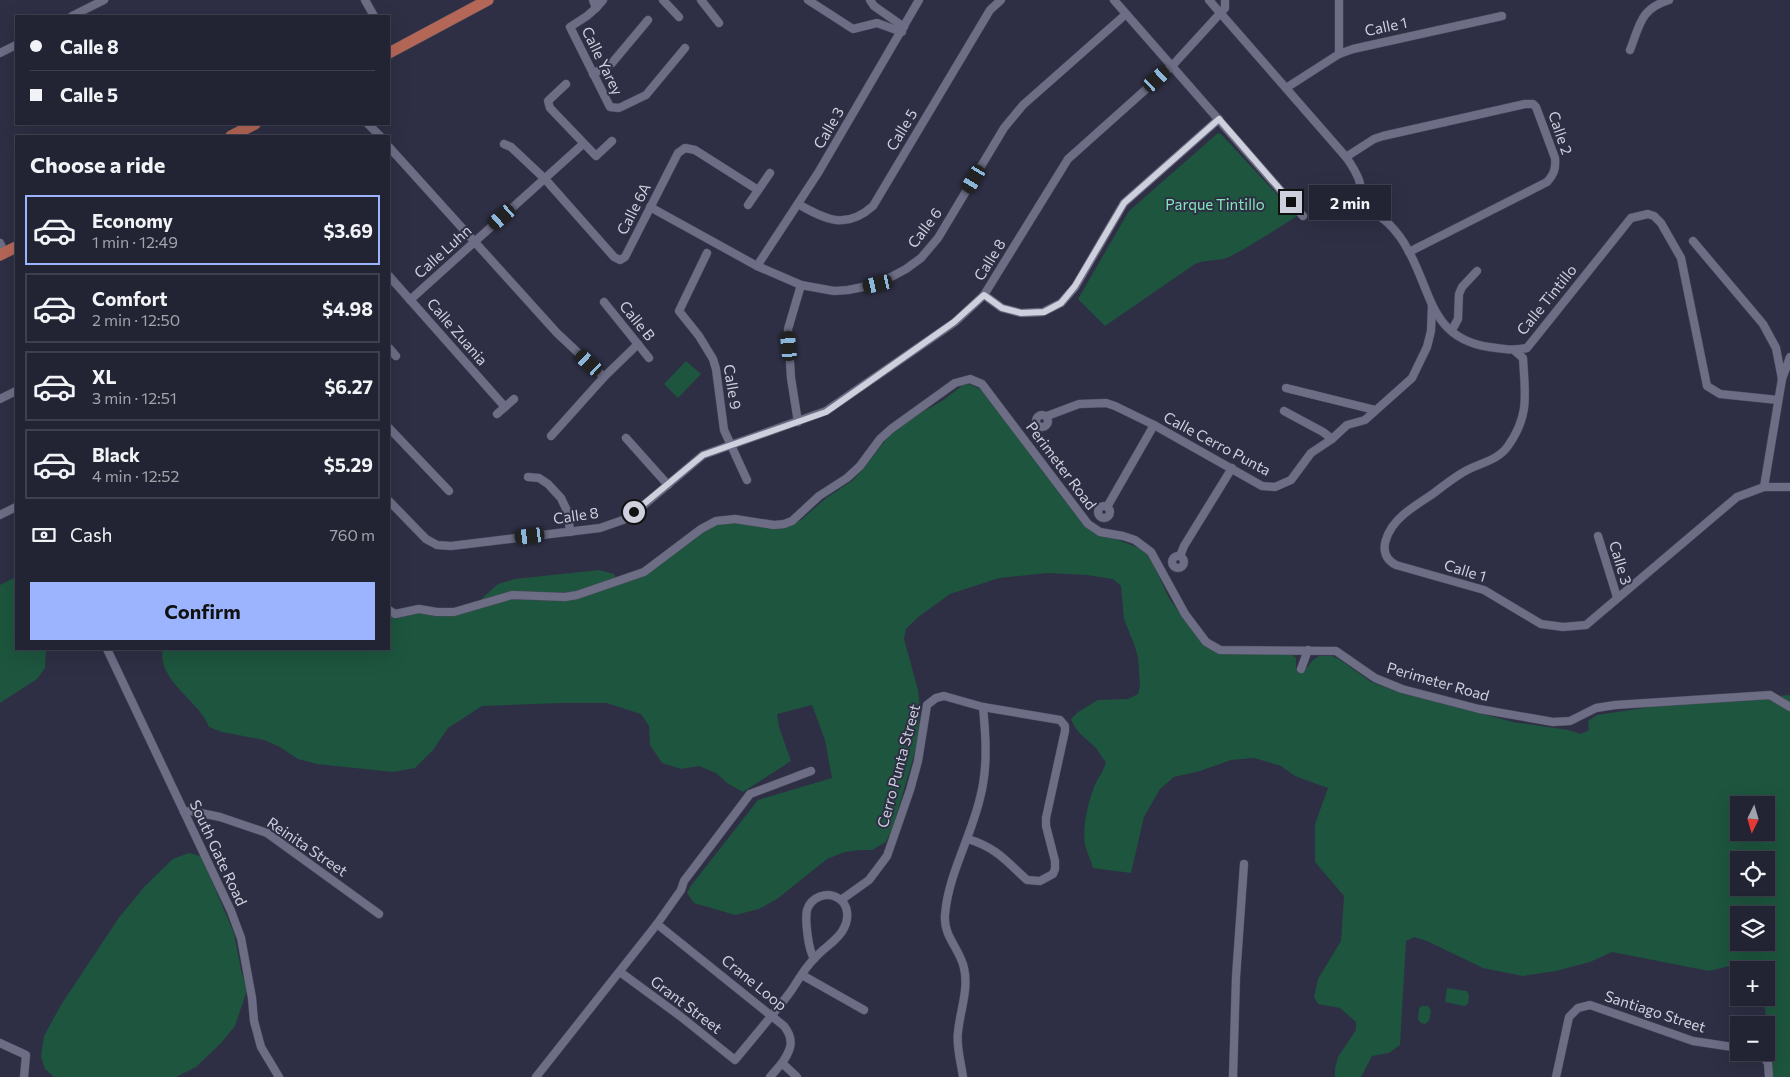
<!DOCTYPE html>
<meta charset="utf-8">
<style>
body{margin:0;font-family:Commissioner,sans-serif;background:#2a2b3b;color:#f1f3f6;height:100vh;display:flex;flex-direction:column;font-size:19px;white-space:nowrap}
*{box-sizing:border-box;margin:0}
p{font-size:16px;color:#a2a4ac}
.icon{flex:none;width:28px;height:28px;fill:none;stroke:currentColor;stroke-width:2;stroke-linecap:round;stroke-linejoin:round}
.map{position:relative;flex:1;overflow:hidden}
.sheet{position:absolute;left:15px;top:135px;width:375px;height:515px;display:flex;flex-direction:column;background:#222333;border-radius:0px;box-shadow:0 5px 20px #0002,0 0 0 1px #3f404e}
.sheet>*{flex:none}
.guide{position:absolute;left:15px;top:15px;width:375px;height:110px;border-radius:0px;box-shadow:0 5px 20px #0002,0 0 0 1px #3f404e;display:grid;align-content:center;height:110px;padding:0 15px;background:#222333}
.needle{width:32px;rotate:185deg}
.buttons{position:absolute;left:1730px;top:796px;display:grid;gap:10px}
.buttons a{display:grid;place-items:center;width:45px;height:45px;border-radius:0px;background:#222333;box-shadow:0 5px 20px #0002,0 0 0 1px #3f404e;font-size:25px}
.end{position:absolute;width:22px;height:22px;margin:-11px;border:6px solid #cfd0de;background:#111;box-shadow:0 0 0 2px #111}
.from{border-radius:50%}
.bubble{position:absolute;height:35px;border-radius:0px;background:#222333;box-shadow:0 5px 20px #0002,0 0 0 1px #3f404e;font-size:16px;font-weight:700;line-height:35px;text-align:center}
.car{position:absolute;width:15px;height:30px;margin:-15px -8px;border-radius:6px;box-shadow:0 0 4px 1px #0007;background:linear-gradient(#222 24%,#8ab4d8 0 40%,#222 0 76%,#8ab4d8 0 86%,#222 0)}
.guide b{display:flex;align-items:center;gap:18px;height:48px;font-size:19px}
.guide b+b{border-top:1px solid #3f404e}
.guide i{width:12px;height:12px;background:#f1f3f6}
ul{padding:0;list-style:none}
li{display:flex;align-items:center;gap:15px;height:70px;margin:0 10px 8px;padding:0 5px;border:2px solid #3f404e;border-radius:0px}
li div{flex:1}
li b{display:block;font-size:19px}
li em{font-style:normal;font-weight:700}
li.selected{border-color:#9cb4fd}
li>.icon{width:45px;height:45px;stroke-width:1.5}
h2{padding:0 15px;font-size:22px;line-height:60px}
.pay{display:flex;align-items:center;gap:12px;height:55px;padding:0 15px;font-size:19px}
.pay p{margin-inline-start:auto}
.action{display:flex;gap:10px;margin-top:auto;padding:10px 15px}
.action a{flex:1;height:58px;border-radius:0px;background:#9cb4fd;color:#111;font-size:20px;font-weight:700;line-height:58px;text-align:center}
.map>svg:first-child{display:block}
.green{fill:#1d553e;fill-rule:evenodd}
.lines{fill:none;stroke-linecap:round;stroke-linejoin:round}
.street-casing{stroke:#4b4b5c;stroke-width:9}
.primary-casing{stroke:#4b4b5c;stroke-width:12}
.street{stroke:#6d6e86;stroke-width:8}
.primary{stroke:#b56757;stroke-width:11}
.route{stroke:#cfd0de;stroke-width:6}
.labels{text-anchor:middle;stroke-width:4;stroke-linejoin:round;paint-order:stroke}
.street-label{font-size:15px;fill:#cfd0de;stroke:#2e2f44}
.park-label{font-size:15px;fill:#84e5b8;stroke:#2e2f44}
</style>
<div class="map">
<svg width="1790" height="1077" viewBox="0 0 1790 1077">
<rect width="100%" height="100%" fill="#2e2f44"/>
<g class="green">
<path d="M1218,133L1221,134L1297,216C1275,230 1252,245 1229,257C1218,262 1205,259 1195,264L1105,326L1078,299L1129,211Z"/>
<path d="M686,361L701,374L678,398L664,384Z"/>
<path d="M969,384L982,390L1086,528L1142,549L1148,554L1170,600L1197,635L1223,648L1288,652L1296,658V668L1305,670L1313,660L1319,656H1332L1339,659L1371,682L1401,693L1513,722L1568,730L1581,734L1589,730L1588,721L1597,715L1650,707L1790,695V1077H1772L1764,998H1766V970H1760V964L1729,966L1709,971L1612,952L1590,962L1556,971L1523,976L1483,968L1427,941L1414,937L1406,941L1400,1045L1389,1053L1372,1056L1361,1077H1335V1068L1338,1057L1356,1030V1022L1340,1008L1318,1004L1314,997L1318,979L1341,941L1344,896L1315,862V824L1328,788L1295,776L1281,766L1254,758L1231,760L1200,771L1174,777L1160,789L1144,817L1131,873L1093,868C1091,860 1087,853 1085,845C1082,828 1088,803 1094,787C1098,778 1103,772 1106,762C1102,758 1099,752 1096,748C1086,738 1076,733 1071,719L1078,712L1098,700L1128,699L1138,694L1140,685L1138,657L1134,644L1124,619L1121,586L1113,579L1087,575L1048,573L999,578L950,594L917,618L906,629L904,639L918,690L920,709L918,742L893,827L886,842L872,850H860L845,852L827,859L777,899L759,909L735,915L694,903L687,893L690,887L758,800L832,778L825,740L812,705L777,714L779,727L791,761L743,792L727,783L716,773L699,766L681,769L662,763L650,745L649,726L641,714L606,703H561L482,706L448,728L433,750L415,768L393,772L317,764L298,759L280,747L264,740L222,732L209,727C199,700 156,680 163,649H389V614L456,609L478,602L498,584L515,579L599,570L614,574L619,584L644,576L718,522L794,523L801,520L826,498L852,481L864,468L891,433L901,424L942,401L963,385ZM1739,805H1766V832H1739ZM1739,860H1766V888H1739ZM1739,915H1766V942H1739Z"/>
<path d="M16,577V649H46L45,668L37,679L0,703V585Z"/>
<path d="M189,853L201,856L234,933L241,970L247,990L235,1026L221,1043L196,1067L176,1077H54L45,1069L41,1056L44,1036L61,1005L118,919L144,887L173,859Z"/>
<path d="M1447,988L1467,991L1469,995L1468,1004L1465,1006L1445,1002Z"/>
<path d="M1422,1006H1428L1431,1011L1429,1021L1425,1024L1421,1023L1418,1019L1419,1008Z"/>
</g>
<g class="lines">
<g class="street-casing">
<g id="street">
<path d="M365,0L374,16"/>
<path d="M593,0L596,8L587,16L570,27L610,107L619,108L646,95L685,48"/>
<path d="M663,0L679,17"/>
<path d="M701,0L719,23"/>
<path d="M808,0L853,29L877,23L902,32"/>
<path d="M870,0L874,6L904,27"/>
<path d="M1114,0L1303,216"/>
<path d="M1209,0L1346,157C1351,164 1356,172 1359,180C1362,189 1361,198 1368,205C1373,212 1381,217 1388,223C1396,231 1403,240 1408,250C1432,292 1430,338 1489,347C1503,349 1513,351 1527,348L1631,218L1648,214L1654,216L1661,223L1681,258L1707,386L1720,394L1778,400"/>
<path d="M596,8L603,0"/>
<path d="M72,16L104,0"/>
<path d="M1630,50C1640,25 1640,9 1669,0"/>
<path d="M0,53L16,45"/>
<path d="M1339,54V0"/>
<path d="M593,74L612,63L648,20"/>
<path d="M566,84L548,101L550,108L596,156L612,141"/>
<path d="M1286,88L1339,54L1353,49L1502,16"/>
<path d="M368,124L380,136"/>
<path d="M504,144L511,147L545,179L614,257L620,260L625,257L678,153L685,148L695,150L758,190"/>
<path d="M389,147L557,333L604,377"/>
<path d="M1346,157L1374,139L1383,136L1525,104H1533L1536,107L1555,158C1556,169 1554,174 1547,182L1409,252"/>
<path d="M798,204C826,220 846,230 873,206L990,10L1001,0"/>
<path d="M748,205L770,173"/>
<path d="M650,207L757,266L801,285L834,291L848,290L878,284L906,269L921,258L938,238L1004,128L1023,105L1126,14"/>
<path d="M1693,241L1763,324L1776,348L1782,379"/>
<path d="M0,243L5,253"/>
<path d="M707,253L679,311L699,336L713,359L716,369L724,430L747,480"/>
<path d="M757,266L818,173L919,0"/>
<path d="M389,276L505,407"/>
<path d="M984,295L1002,308L1021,313L1043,312L1061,303L1075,287L1124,203L1219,119"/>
<path d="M410,300L583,144"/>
<path d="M604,302L649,358"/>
<path d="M1452,330L1458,319L1459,294L1462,287L1477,271"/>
<path d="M389,348L396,356"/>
<path d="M1515,351L1523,358C1525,394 1530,415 1508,446C1497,462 1477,463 1462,473C1452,479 1443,486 1434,493C1424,500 1412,507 1403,515C1388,528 1374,554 1396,565L1484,590L1541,624L1563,627L1586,625L1737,497L1764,487H1790"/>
<path d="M1286,388L1375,410"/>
<path d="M0,399L16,391"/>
<path d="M1284,411L1323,432L1332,439"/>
<path d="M497,414L514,399"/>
<circle cx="1042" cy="421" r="6"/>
<path d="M1047,416L1079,404L1106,403L1115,406L1154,425L1262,486L1275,487L1291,480L1311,453L1332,439L1347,425L1365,420L1412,378L1427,347L1431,331L1432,305"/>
<path d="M798,422L791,378L788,329L801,285"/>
<path d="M389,428L449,491"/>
<path d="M551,436L604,377L638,344"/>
<path d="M626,438L668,485"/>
<path d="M528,477L539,478L548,484L561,498L568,513L570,532"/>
<path d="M1764,487L1782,379L1790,357"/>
<path d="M389,501L426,539L437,545L451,546L600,528L623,520L645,504L703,455L826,411L955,322L984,295L1068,159L1172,66L1225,8V0"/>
<circle cx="1104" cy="512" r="6"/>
<path d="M1107,507L1154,425"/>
<path d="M0,515L16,507"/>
<path d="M1598,536L1617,597"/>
<circle cx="1178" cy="562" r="6"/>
<path d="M1180,556L1184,546L1232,468"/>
<path d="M389,610L395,614L419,609L437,612H454L512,595L565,597L577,595L644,572L701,529L716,521L735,519L774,525L784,524L792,521L819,496L847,478L860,466L880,439L891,429L955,383L970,379L982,384L1088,524L1100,532L1123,536L1135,540L1151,552L1185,614L1206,642L1220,650L1336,651L1375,678L1402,689L1479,709L1553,722L1570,721L1596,708L1615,705L1770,695L1790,707"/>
<path d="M107,649L231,911L241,938L252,998L254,1021L261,1047L279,1077"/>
<path d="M1301,669L1308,650"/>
<path d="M184,812L191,811L220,817L267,833L379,914"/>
<path d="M841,900L869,880L887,856L910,790L918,761L927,705L936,698L944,696L983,707L1060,720L1065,726V731L1046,818V826L1055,861V869L1053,874L1040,881L1027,880C1006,861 997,848 968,839"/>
<path d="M657,924L784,1026C795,1040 791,1050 782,1063L797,1077"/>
<path d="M620,972L680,1016L735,1060C753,1038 771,1017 788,995C797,983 804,968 815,958C824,947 838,941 844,928C849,919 849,904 838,898C827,891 811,897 807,910C805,919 808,950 814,958"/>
<path d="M802,975L864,1010"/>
<path d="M0,1043L26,1055L24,1077"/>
<path d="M1760,1052L1768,1063L1769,1077"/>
<path d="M536,1077L657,924L681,890L684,881L750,794L811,771"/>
<path d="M770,1077L782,1063"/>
<path d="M963,1077C961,1062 956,1047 958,1032C960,1011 969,989 964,968C960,949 943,936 945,915C948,875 971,837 980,798C988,768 986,738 983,707"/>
<path d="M1233,1077L1236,977L1244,864"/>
<path d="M1556,1077L1569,1017L1578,1008L1590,1005L1693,1041L1739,1048"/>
</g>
</g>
<g class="primary-casing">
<g id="primary">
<path d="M389,53L488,0"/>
<path d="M231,136L255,124"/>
<path d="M0,255L16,247"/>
</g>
</g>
<use href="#street" class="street"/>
<use href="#primary" class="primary"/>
</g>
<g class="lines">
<path class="route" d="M634,512L703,455L826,412L954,322L984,295L1002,308L1021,313L1044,312L1061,303L1075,286L1124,203L1219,119L1291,202"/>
</g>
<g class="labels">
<g class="street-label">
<text transform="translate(1386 27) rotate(-12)" y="5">Calle 1</text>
<text transform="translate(602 61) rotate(64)" y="5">Calle Yarey</text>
<text transform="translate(829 128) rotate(-60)" y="5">Calle 3</text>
<text transform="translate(902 130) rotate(-59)" y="5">Calle 5</text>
<text transform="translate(1560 133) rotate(71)" y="5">Calle 2</text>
<text transform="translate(634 209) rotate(-63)" y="5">Calle 6A</text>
<text transform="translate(925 228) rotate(-53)" y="5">Calle 6</text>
<text transform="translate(443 252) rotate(-42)" y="5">Calle Luhn</text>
<text transform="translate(990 260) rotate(-58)" y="5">Calle 8</text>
<text transform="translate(1547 300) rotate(-51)" y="5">Calle Tintillo</text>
<text transform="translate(637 321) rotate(51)" y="5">Calle B</text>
<text transform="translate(457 332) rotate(49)" y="5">Calle Zuania</text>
<text transform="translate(732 387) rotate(81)" y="5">Calle 9</text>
<text transform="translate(1217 444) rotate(28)" y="5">Calle Cerro Punta</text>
<text transform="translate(1061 466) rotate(53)" y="5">Perimeter Road</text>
<text transform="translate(576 516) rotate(-8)" y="5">Calle 8</text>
<text transform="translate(1620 563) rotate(73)" y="5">Calle 3</text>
<text transform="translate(1465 571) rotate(17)" y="5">Calle 1</text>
<text transform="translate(1438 682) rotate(16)" y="5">Perimeter Road</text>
<text transform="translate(899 766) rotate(-75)" y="5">Cerro Punta Street</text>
<text transform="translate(307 847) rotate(34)" y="5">Reinita Street</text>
<text transform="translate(218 853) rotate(65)" y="5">South Gate Road</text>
<text transform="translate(754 983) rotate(39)" y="5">Crane Loop</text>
<text transform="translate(686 1005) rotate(37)" y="5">Grant Street</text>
<text transform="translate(1655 1012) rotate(18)" y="5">Santiago Street</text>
</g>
<g class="park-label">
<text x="1215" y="210">Parque Tintillo</text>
</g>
</g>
</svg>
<div class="buttons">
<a><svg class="needle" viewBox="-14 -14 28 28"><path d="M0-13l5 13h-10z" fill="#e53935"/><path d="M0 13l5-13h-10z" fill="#a2a4ac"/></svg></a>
<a><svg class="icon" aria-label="locate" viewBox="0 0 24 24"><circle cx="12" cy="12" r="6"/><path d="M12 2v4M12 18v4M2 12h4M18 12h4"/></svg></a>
<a><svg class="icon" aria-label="layers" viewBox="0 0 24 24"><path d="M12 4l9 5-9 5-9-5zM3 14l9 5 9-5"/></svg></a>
<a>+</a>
<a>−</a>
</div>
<i class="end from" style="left:634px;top:512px"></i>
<i class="end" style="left:1291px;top:202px"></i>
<div class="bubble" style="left:1309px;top:185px;width:82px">2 min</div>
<i class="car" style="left:1157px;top:79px;rotate:48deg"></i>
<i class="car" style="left:974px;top:179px;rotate:211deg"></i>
<i class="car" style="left:502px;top:217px;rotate:229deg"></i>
<i class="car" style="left:878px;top:284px;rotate:257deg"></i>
<i class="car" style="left:789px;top:346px;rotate:355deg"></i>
<i class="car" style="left:589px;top:363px;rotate:312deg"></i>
<i class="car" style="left:530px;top:536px;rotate:263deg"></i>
<div class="guide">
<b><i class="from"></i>Calle 8</b>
<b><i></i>Calle 5</b>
</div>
<section class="sheet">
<h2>Choose a ride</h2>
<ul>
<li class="selected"><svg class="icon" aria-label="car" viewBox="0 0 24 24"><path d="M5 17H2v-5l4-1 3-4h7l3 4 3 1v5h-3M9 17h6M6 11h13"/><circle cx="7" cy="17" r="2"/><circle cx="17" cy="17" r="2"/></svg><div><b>Economy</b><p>1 min · 12:49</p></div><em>$3.69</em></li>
<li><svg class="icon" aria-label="car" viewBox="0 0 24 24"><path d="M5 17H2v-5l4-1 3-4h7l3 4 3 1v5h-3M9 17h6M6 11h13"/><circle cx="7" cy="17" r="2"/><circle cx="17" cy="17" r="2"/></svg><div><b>Comfort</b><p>2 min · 12:50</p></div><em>$4.98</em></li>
<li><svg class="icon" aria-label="car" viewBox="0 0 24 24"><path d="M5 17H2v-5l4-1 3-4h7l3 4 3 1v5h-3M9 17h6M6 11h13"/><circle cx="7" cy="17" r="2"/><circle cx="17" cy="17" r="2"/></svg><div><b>XL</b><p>3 min · 12:51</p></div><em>$6.27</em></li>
<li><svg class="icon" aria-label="car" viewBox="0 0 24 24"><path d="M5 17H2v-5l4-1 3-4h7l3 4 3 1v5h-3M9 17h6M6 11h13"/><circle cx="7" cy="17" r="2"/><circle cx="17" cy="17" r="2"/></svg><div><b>Black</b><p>4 min · 12:52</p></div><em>$5.29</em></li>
</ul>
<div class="pay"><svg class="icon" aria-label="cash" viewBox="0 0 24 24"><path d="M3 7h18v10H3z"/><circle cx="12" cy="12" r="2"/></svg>Cash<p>760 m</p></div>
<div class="action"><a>Confirm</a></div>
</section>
</div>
